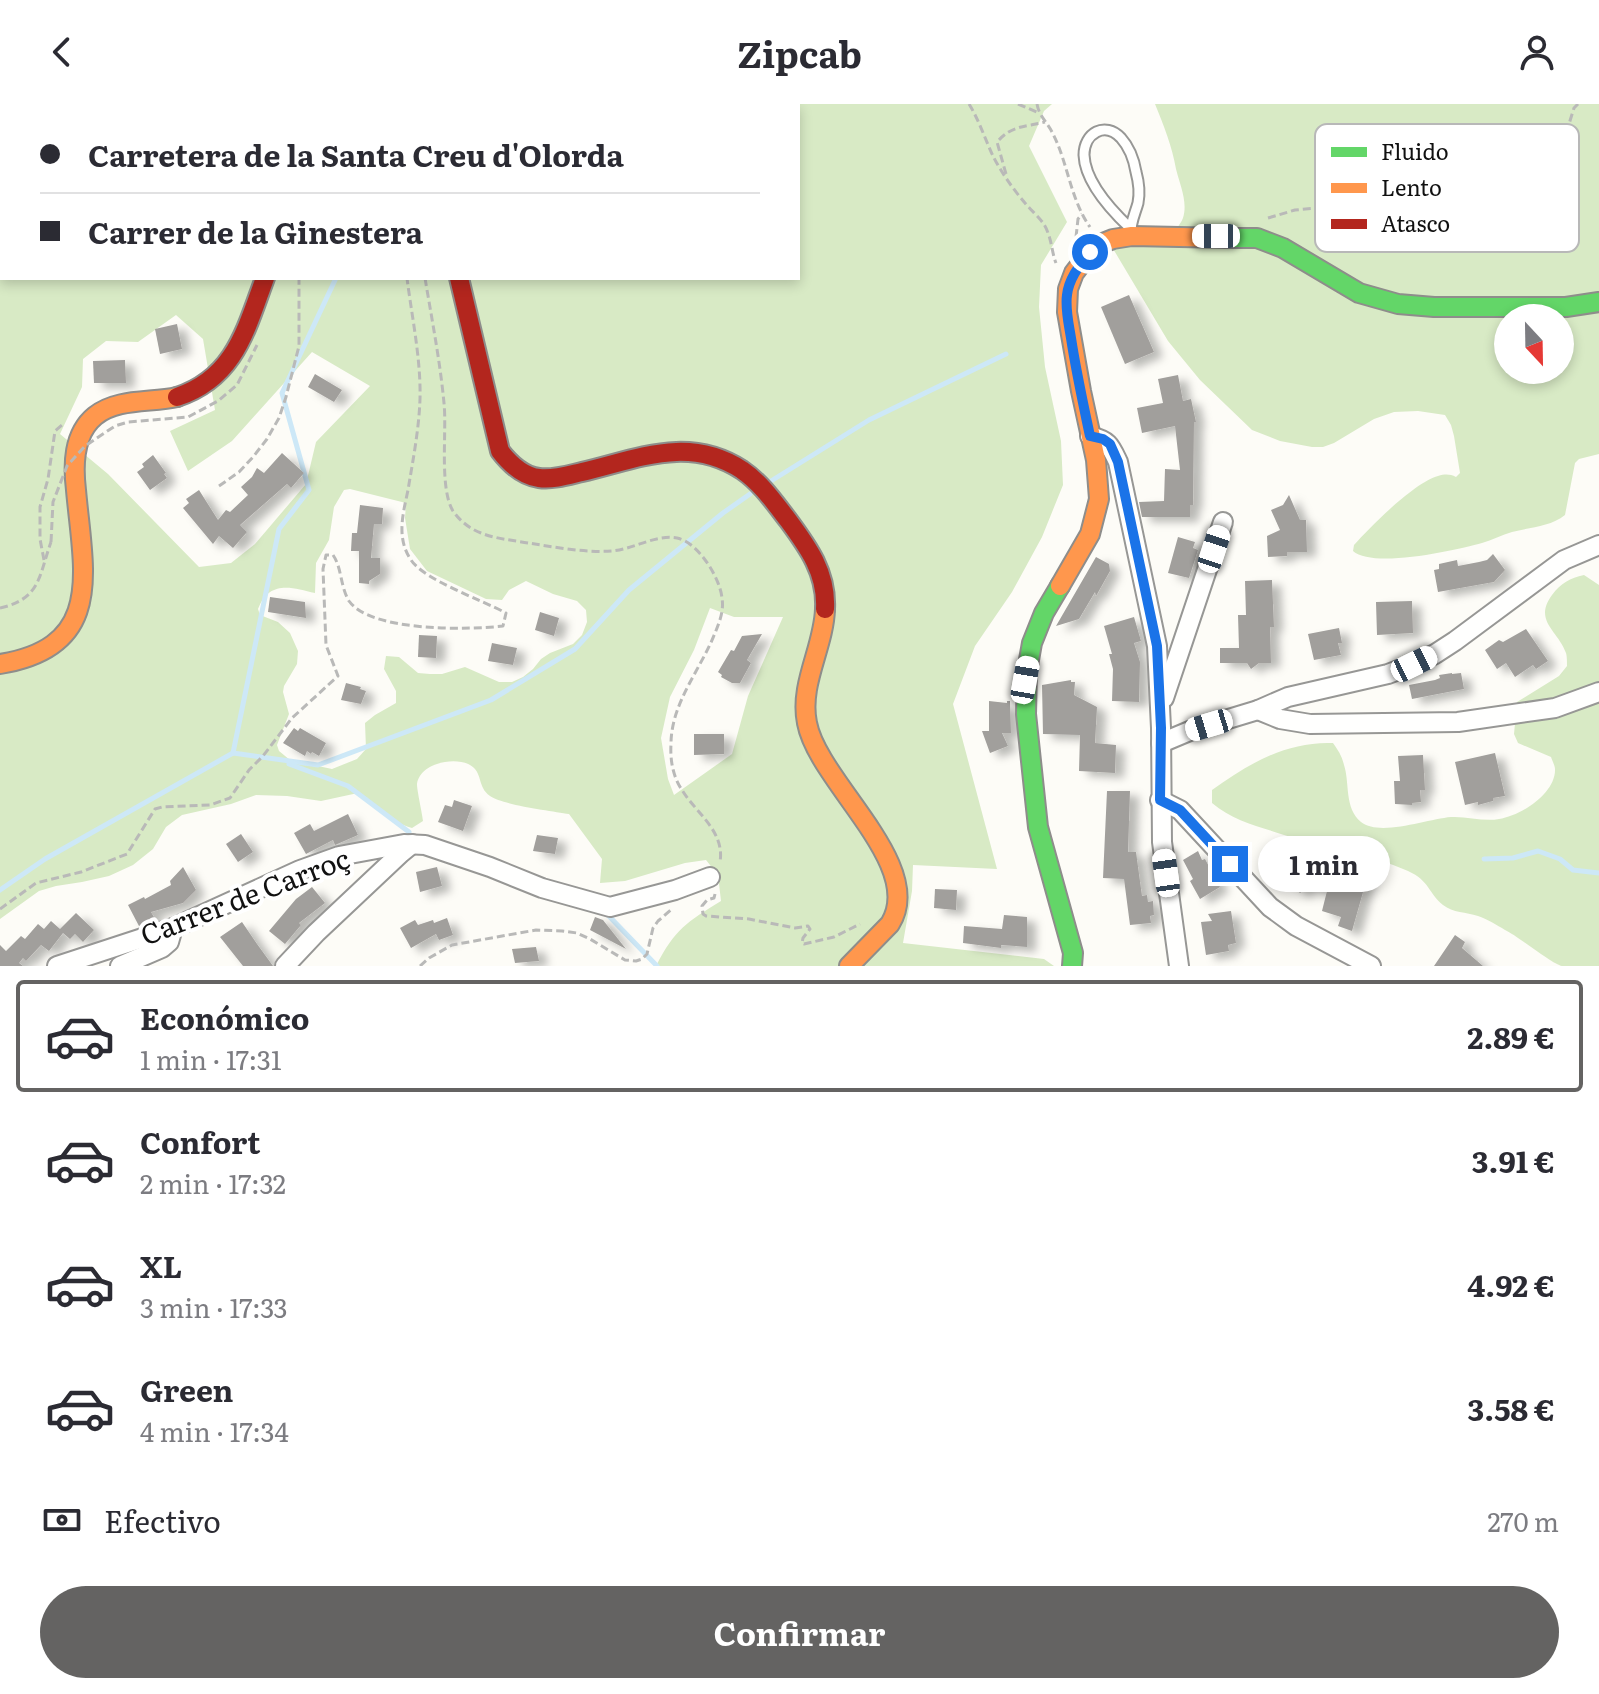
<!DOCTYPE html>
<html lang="es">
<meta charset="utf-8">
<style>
body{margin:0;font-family:Literata,serif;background:#f7f7f7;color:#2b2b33;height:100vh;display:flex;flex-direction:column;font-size:30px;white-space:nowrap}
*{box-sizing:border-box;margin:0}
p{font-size:26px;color:#7c7c81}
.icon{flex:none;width:44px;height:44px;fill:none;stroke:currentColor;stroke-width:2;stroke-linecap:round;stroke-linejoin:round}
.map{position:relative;height:862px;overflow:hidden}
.sheet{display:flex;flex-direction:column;background:#fff;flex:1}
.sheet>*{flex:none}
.banner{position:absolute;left:0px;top:0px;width:800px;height:176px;box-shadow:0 4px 12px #0003;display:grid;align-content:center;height:176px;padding:0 40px;background:#fff}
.needle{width:52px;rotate:158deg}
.tools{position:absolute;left:1494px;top:200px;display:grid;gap:16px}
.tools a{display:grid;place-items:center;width:80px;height:80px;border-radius:50%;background:#fff;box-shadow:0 4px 12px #0003;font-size:40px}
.end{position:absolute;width:36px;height:36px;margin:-18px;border:10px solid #1a73e8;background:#fff;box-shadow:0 0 0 4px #fff}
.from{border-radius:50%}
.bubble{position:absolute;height:56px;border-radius:28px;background:#fff;box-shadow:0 4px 12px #0003;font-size:26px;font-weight:700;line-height:56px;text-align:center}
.car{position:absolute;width:24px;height:48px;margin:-24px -12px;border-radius:10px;box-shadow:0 0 6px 2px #0007;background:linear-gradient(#fff 24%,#345 0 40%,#fff 0 76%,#345 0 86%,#fff 0)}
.banner b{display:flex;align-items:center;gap:28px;height:76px;font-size:30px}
.banner b+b{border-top:2px solid #e1e1e2}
.banner i{width:20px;height:20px;background:#2b2b33}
ul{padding:14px 0 0;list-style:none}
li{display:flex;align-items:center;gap:24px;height:112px;margin:0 16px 12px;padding:0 24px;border:4px solid transparent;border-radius:8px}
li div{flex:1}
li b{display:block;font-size:30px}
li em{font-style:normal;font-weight:700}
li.active{border-color:#646362}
li>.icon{width:72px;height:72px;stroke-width:1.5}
.pay{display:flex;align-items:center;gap:20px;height:88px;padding:0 40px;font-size:30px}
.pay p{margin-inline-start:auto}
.cta{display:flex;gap:16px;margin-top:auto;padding:16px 40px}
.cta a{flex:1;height:92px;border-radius:48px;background:#646362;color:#fff;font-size:32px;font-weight:700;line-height:92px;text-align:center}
header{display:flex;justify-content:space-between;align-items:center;height:104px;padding:0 40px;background:#fff;font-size:36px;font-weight:700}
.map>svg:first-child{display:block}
.forest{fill:#d8eac5;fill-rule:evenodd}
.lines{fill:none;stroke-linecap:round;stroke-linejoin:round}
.stream{stroke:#cde8f7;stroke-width:5}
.building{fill:#a19f9c;filter:url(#shadow)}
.lane-casing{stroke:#979795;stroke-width:13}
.street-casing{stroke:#979795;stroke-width:22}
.fast-casing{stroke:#8e8d8b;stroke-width:22}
.slow-casing{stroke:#8e8d8b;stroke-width:22}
.jam-casing{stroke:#8e8d8b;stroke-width:22}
.path{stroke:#b9b9b8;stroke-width:3;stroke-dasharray:8 4;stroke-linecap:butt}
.lane{stroke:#fffffe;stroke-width:9}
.street{stroke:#fffffe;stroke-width:18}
.fast{stroke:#63d668;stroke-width:18}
.slow{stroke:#ff974d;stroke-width:18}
.jam{stroke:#b3261e;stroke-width:18}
.path-bridge{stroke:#b9b9b8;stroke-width:3;stroke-dasharray:8 4;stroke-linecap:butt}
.route{stroke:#1a73e8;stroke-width:10}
.labels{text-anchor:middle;stroke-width:8;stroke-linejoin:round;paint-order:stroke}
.street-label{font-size:28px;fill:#111;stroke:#fff}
.key{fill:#fff;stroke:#b8b8b8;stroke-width:2}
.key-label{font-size:22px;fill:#111}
</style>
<header><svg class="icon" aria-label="back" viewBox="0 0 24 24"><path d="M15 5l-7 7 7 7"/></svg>Zipcab<svg class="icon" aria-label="person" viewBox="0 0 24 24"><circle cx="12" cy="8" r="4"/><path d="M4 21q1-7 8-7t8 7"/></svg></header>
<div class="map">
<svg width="1599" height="862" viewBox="0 0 1599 862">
<defs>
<filter id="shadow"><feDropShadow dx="9" dy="5" stdDeviation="4" flood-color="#0004"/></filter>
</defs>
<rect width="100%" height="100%" fill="#fdfcf7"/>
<g class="forest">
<path d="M0,0H1052L1044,7L1029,42L1067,118L1041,161L1039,203L1045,263L1061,337L1063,381L1042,433L1012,488L975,542L953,600L997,765L913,761L912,787L903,839L1044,855L1054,862H656C675,825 687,818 721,797L718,771L706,756L685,759L625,777L600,779L602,755L569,710C551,707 503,701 490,692C477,683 483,668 470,661C455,652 420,659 417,680C417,687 422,708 423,717L412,724C390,718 377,701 358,689L321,697L287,692L256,691L231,700L182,711L166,723L153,745L133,761L109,772L82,778L56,782L39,787L0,815ZM2,2H798V174H2ZM176,211L203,235L215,306L170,327L188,367L232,337L312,248L370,282L316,338L306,380L255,440L231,459L199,463L108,370L60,330L82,283L83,255L106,237L138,238ZM350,385L406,399L405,414L410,445L427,467L486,495L502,496L509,486L526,477L553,490L577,497L586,506L587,518L582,531L573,540L550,549L541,555L533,565L523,573L512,578H499L465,563L442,570H430L418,569L399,553L386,552L384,565L396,587V599L375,611L365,619L366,645L357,655L332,665L290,656L279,647L277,641L289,610L283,588L284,582L297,560L298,547L290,529L278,518L260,511L258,505C269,476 291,483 315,489L316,459L329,436L334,403L344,386ZM710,504L734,513H783L748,592L732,650L674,691L668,675L661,634L670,593L694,546Z"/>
<path d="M1155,0H1599V350L1579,355L1575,359L1565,411C1550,423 1530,423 1512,428C1502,431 1492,436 1482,439C1457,446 1373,465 1353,447L1354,441C1371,422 1415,378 1438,372C1445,370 1450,370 1456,373L1460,369L1454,332L1451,321L1445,311L1418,307L1394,308L1374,315L1334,339L1323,343H1312L1280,337L1252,326L1200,276L1168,237L1112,143L1163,138C1169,131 1180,123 1183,114C1188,98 1180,81 1176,65C1172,42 1164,22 1155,0ZM1508,214H1560V266H1508Z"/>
<path d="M1584,471L1599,481V862C1587,862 1574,862 1562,862C1553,861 1518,832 1505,826C1497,821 1487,815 1478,812C1466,808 1453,809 1443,801C1428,789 1430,777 1408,767C1369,750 1325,744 1284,731C1258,722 1233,717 1212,699V686C1248,660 1287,637 1333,639C1338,646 1342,652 1344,661C1350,679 1344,704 1361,718C1380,733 1427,715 1451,713C1467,712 1484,718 1499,715C1521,712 1556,689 1555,665C1555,662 1552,656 1551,653L1518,639L1514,630L1517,598L1559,572L1567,562C1567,558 1567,552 1566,549C1558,526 1533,517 1552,491C1561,479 1570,474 1584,471Z"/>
</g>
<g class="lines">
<g class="stream">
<path d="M270,0L271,2"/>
<path d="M771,377L869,316L1006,250"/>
<path d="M233,649L279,425L309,386L282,289L336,174"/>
<path d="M289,660L348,682L409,728"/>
<path d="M1484,755L1513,754L1538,747L1560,755L1573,766L1599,769"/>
<path d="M0,786L45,755L233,649L318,661L491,596L575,545L629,486L723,409L750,390"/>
<path d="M605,808L657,862"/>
</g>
</g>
<g class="building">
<path d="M1129,191L1154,248L1125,260L1101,203Z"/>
<path d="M177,220L182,245L160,250L155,225Z"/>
<path d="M125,256L126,279H94L93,257Z"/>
<path d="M315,270L342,286L334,298L308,283Z"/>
<path d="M1178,271L1183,297L1191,295L1196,318H1194L1193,401H1190V413H1142L1139,398L1164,397L1165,365L1180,366L1175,322L1142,329L1137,304L1163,299L1158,275Z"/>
<path d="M282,349L304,369L291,384L287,380L240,421L247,428L233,444L219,432L213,440L183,404L189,399L186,395L199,386L218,416L226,406L230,408L248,391L241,383L252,373L257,364L264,369Z"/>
<path d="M153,351L166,369L164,370L167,374L150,386L137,368L144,363L142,360Z"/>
<path d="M1289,391L1300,416H1306L1307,448H1287V452L1268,453L1267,432L1280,426L1271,406L1283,401Z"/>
<path d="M360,401L383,404L382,420H374L371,454H380V470L369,477V480L359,479V447H351L352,429H357Z"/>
<path d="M1178,433L1195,438L1193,444L1198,446L1189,474L1168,469Z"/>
<path d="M1493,450L1505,466L1494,478L1438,488L1434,466L1439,465V460L1457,456L1458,462L1479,458L1487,456Z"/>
<path d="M1096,453L1109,460L1110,467L1096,492L1095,488L1079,515L1056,522Z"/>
<path d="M1272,476L1274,523H1270L1271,559H1259L1251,565L1247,559H1220V544H1239L1238,511H1246L1245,477Z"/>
<path d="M270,493L305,498L306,514L268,508Z"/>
<path d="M1412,497L1413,529L1377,531L1376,498Z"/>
<path d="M540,508L559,514L554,532L535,526Z"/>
<path d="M1134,513L1141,537L1134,539L1140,558L1139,598L1112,597L1113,565L1109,550H1112L1104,522Z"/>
<path d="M1339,524L1342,539H1338L1341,551L1314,556L1308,530Z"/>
<path d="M1526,525L1548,557L1536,565L1533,561L1515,573L1506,559L1497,565L1485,546L1499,536L1503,538Z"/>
<path d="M762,530L747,556L751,559L740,579H732L721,573L722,571L718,568L731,546L734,547L742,532Z"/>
<path d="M419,531L437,532L436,554L418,553Z"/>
<path d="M492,539L517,544L513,561L488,557Z"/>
<path d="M1452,569V570L1461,569L1464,585L1412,595L1409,581L1435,576L1440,574L1439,571Z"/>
<path d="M1071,576V578H1075L1074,591L1097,603L1095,639L1116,641L1115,669L1079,667L1080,631L1043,630L1042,581Z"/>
<path d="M346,579L361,583L360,585L366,587L361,600L341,596Z"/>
<path d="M989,597L1007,599V597H1010L1011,629H1002L1008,642L990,649L982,627H989Z"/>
<path d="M294,624L298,627L300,624L326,639L319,652L312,648L311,650L307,647L305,652L283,639Z"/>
<path d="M694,630H724V650L694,651Z"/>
<path d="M1495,649L1505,692L1493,694V697L1478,701V698L1465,701L1455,658Z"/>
<path d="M1423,651L1425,686H1420L1421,698L1412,699V701L1395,700L1394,677H1400L1398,652Z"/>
<path d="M1107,687H1130L1128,748H1136L1142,792L1147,791L1148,798L1153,797L1154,811L1150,812L1151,819L1130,821L1124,775L1103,774Z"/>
<path d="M454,696L472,702L463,727L438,718L445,701L452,703Z"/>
<path d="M348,710L358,731L335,741L333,736L306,750L294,729L310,720L314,727Z"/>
<path d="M241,730L253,748L238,758L226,740Z"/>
<path d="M537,731L558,734L555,750L533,747Z"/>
<path d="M1283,746L1311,754L1309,760L1353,773L1354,770L1367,774L1352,827L1338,822L1341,813L1322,807L1327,787L1307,782L1300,789L1271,759Z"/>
<path d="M1198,747L1202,756L1205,755L1220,783L1200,795L1190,777L1193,775L1183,756Z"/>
<path d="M183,763L196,786L183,799L151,808L155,815L139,822L128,801L144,793L145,795L171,781L170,777Z"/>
<path d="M437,763L442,782L420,788L416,768Z"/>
<path d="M312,783L325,799L299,819L301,821L285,840L269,827L296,795Z"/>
<path d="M935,785L957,786L956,806L934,804Z"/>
<path d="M1231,807L1236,839L1228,841L1229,847L1206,851L1201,818L1212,817L1208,810Z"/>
<path d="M76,809L94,826L83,838L75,830L70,835L63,829L49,847L41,841L26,857L23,854L19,859L23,862H0V841L6,847L21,832L25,835L38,820L44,825L51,817L60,825Z"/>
<path d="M1004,811L1027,813V843L1001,841V844L963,839L964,822L1002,825Z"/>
<path d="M595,813L603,816L626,845L590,826Z"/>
<path d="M447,814L453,831L439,836L436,830L411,844L400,824L415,816L418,821L433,816L434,819Z"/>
<path d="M242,818L257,840L273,862H243L220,833Z"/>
<path d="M1455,831L1465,838L1462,844L1483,862H1434Z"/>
<path d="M536,843L539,857L515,859L512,845Z"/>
</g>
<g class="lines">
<g class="lane-casing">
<path id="lane" d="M1130,124C1112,107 1085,78 1084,51C1084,29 1105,17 1121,34C1130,44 1134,56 1136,68C1139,79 1140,89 1138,99C1135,110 1130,119 1131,130"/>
</g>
<g class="street-casing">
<g id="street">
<path d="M1090,332C1109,337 1110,341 1118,358L1157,542L1161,624L1162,738L1179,862"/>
<path d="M1164,594L1223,418"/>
<path d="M1258,606L1280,615L1310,620L1458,618L1555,604L1599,588"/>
<path d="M1161,639L1192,626L1258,606L1288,593L1388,570L1414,560L1435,550L1455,537L1564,456L1599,441"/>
<path d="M1160,696L1180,706L1270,803L1296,822L1371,862"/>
<path d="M57,862L173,824L300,766L339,752L404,740L425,741L490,763L542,784L610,803L675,786L710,773"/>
<path d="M120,862L162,844L169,838L173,824"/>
<path d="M285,862L316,829L401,749L412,740"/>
</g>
</g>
<g class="fast-casing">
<g id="fast">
<path d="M1227,134H1257L1283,144L1359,189L1398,200L1434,203H1566L1599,198"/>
<path d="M1060,482L1044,509L1032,539L1027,567L1026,610L1038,723L1073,849L1072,862"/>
</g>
</g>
<g class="slow-casing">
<g id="slow">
<path d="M1060,482L1090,430L1099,395L1096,356L1081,287L1067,208L1068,185L1074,169L1090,148L1103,139L1113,135L1132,132L1227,134"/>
<path d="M825,505C824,543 799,580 807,619C818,678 927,761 890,820L849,862"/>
<path d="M0,560C106,543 83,466 76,386C73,361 73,330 95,312C117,294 151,299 177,293"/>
</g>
</g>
<g class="jam-casing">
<g id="jam">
<path d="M459,174L500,347C510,360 523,372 539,374C553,376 569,371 582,368C638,355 688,331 742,366C761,379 774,398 788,416C808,443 827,469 825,505"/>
<path d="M177,293C235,274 246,225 265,174"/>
</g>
</g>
<g class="path">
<path d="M969,0C979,16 985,35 993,52C1001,68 1013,85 1025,99C1033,109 1044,116 1048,129C1052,139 1052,149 1056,159"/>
<path d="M1018,0L1039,9"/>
<path d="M1037,0C1039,12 1047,18 1052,28C1068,58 1070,95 1090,123"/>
<path d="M1006,70L997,38C1012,21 1025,23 1045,18"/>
<path d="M1268,114L1295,106L1317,104L1345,121L1362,127L1384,129L1412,121L1429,108L1517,96C1554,75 1562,42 1574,4L1578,0"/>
<path d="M1076,133L1078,115L1082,110"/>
<path d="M425,174C432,216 440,257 444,299C447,327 439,384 453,407C460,417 470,425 481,429C496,435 512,436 528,439C555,443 585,449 612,447C634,445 656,430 677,434C698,438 720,474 722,494C724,506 720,517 715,529C701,565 671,599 671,640C670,656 673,673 682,686C696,709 725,727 720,758"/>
<path d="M219,382L239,368L253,353L267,335L279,314L286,293L299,242V174"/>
<path d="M44,456L40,435V403L48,375L55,327L62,321"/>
<path d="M0,504C41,495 39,471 51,438"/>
<path d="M715,790L714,794L707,796L702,802L703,810L706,812L749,815L795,824L808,822L810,825L803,834L802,839L804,840L834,833L860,820"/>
<path d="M0,805L36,779L81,768L127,750L155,705L162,703L210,701L230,694L249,666L263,652L292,614L338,572L326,541L323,465L326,451H333C342,464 340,482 349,497C371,528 468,526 503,522L506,509C482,496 424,476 411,456C396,434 403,410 408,386C413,356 419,325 420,295C421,255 412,214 407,174"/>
<path d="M420,862L429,854L452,841L536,826L562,827L577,829L590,835L625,856L636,857L642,855L647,850L653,824L658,817L672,805"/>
</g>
<use href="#lane" class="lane"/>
<use href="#street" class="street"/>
<use href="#fast" class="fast"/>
<use href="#slow" class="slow"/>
<use href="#jam" class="jam"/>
<path class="path-bridge" d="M51,438L53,398L67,362L85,342L115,322L128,318L188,313L218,297L237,281L257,241"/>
</g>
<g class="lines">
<path class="route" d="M1090,148C1080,161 1069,174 1067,191C1065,205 1069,221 1071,234C1076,267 1083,299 1090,332L1103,335L1110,340L1118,358L1157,542L1161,624L1160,696L1180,706L1230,760"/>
</g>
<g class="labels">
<g class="street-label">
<text transform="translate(245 793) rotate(-21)" y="10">Carrer de Carroç</text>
</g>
</g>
<rect x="1315" y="20" width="264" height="128" rx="12" class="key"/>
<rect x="1331" y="43" width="36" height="10" fill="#63d668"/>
<rect x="1331" y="79" width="36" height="10" fill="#ff974d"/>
<rect x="1331" y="115" width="36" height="10" fill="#b3261e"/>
<g class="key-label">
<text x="1381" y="56">Fluido</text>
<text x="1381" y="92">Lento</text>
<text x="1381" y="128">Atasco</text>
</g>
</svg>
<div class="tools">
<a><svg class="needle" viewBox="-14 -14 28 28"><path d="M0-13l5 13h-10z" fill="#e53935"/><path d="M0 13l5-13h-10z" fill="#7c7c81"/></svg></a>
</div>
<i class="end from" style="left:1090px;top:148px"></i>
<i class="end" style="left:1230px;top:760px"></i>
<div class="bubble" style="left:1258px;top:732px;width:132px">1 min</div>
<i class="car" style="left:1216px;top:132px;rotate:270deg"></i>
<i class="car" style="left:1214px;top:445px;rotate:18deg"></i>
<i class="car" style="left:1414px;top:560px;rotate:64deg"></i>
<i class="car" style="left:1025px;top:576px;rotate:10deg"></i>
<i class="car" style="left:1209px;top:621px;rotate:253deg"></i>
<i class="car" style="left:1166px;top:769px;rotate:352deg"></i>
<div class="banner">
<b><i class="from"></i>Carretera de la Santa Creu d'Olorda</b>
<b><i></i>Carrer de la Ginestera</b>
</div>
</div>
<section class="sheet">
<ul>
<li class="active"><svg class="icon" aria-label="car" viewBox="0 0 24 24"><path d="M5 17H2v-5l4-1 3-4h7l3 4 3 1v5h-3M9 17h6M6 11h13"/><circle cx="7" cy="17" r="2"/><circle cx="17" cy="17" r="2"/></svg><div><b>Económico</b><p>1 min · 17:31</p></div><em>2.89 €</em></li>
<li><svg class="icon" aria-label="car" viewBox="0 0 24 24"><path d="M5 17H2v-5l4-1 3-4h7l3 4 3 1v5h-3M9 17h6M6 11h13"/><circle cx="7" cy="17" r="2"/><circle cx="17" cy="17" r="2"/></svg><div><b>Confort</b><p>2 min · 17:32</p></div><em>3.91 €</em></li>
<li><svg class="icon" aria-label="car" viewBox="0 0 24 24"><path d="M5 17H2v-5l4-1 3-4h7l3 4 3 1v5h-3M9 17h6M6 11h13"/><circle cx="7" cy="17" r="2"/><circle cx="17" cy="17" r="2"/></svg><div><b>XL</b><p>3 min · 17:33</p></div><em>4.92 €</em></li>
<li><svg class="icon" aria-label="car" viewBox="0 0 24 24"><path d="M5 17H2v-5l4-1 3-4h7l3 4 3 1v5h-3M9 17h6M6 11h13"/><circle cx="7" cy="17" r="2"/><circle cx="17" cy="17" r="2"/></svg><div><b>Green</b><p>4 min · 17:34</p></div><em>3.58 €</em></li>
</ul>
<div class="pay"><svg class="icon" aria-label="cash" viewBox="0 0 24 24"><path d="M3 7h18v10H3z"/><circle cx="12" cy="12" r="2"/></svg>Efectivo<p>270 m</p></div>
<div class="cta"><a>Confirmar</a></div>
</section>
